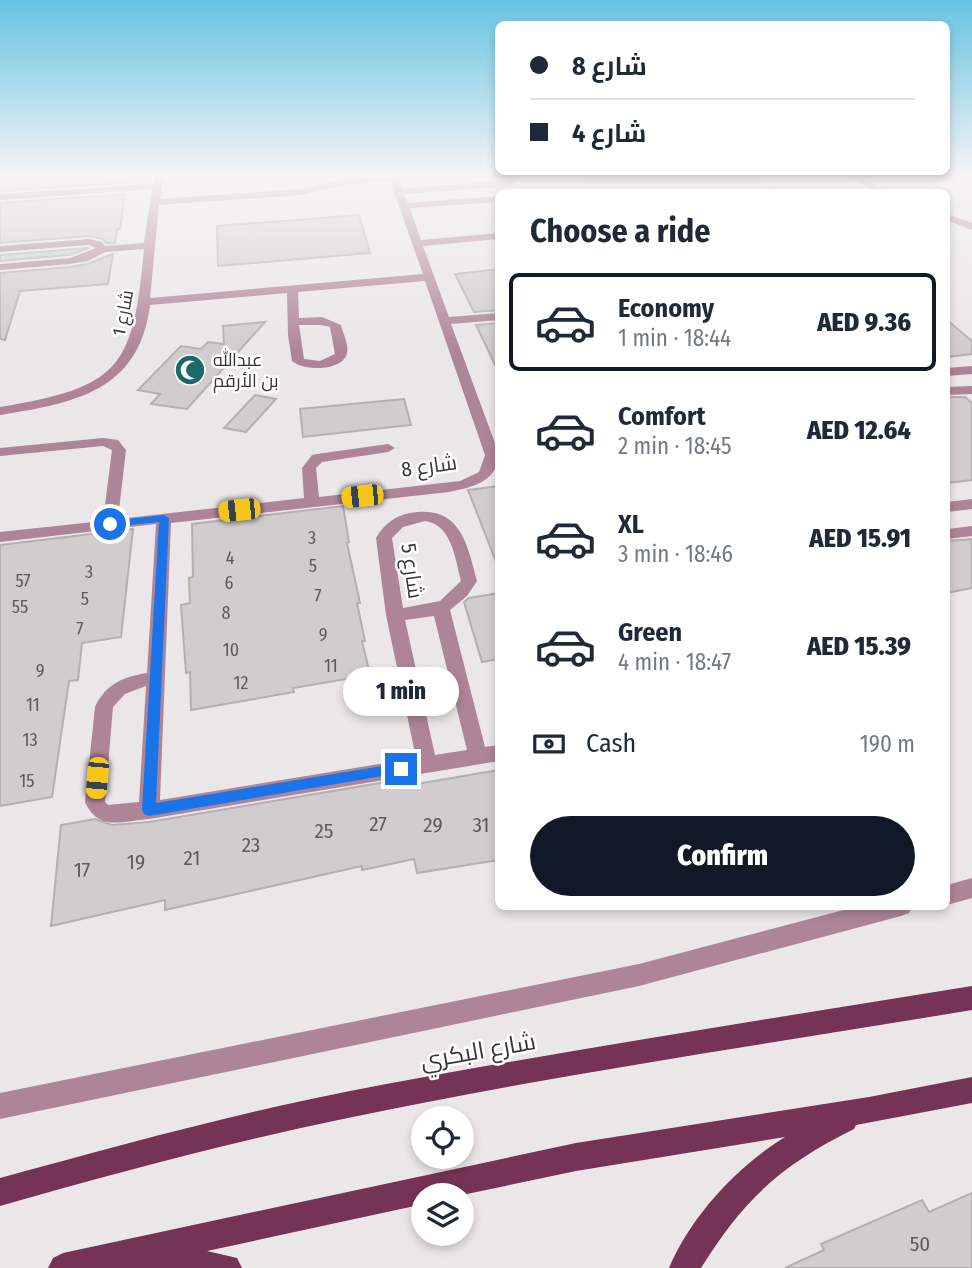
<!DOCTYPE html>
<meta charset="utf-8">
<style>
body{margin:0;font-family:"Fira Sans Condensed",Cairo,sans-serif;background:#f2f2f3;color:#1f2937;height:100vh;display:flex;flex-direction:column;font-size:26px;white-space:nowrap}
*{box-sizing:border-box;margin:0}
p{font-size:23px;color:#747a83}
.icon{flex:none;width:38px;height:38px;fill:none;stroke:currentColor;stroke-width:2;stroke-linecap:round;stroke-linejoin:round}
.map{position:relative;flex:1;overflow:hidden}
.drawer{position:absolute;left:495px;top:189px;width:455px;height:721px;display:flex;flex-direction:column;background:#fff;border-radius:10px;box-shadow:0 4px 10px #0003}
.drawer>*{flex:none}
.guide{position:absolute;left:495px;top:21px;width:455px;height:154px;border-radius:10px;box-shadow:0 4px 10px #0003;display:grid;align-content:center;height:154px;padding:0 35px;background:#fff}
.tools{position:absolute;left:411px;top:1106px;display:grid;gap:14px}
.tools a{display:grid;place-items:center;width:63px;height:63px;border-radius:50%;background:#fff;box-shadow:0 4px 10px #0003;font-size:35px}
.end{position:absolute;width:32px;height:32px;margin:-16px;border:9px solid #1a73e8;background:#fff;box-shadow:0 0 0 4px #fff}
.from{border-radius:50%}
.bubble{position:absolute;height:49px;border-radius:24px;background:#fff;box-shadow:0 4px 10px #0003;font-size:23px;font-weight:800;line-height:49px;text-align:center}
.car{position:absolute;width:21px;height:42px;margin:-21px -10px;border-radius:9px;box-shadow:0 0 5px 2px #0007;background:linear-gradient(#f5c518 24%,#345 0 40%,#f5c518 0 76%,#345 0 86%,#f5c518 0)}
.guide b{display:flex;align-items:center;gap:24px;height:66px;font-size:26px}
.guide b+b{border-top:2px solid #e0e1e3}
.guide i{width:18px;height:18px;background:#1f2937}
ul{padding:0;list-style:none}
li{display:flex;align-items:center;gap:21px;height:98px;margin:0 14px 10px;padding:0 21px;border:4px solid transparent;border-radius:10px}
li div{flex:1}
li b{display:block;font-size:26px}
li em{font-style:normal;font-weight:800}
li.selected{border-color:#111827}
li>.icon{width:63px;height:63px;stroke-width:1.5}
h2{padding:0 35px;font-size:32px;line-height:84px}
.pay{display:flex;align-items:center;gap:18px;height:77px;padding:0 35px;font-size:26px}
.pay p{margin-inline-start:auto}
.button{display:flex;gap:14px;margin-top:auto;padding:14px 35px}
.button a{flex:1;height:80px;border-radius:42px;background:#111827;color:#fff;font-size:28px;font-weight:800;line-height:80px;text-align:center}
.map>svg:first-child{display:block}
.building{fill:#d1ccce;stroke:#b4afb1;stroke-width:2}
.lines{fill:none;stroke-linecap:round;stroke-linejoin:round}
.minor{fill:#ad8597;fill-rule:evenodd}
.major{fill:#753355;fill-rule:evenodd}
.route{fill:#1a73e8}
.labels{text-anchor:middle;stroke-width:5;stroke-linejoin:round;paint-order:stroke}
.far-street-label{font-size:18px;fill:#373536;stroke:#fff}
.far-poi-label{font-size:18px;fill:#373536;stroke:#fff;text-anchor:start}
.number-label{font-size:18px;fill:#5e5b5c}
.street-label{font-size:21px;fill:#373536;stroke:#fff}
.near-number-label{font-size:21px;fill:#5e5b5c}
.near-street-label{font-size:24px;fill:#373536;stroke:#fff}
</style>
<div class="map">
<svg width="972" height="1268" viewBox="0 0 972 1268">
<rect width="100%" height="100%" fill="#ebe6e8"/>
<g class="building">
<path d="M0,174H128L127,183L0,191Z"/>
<path d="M578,174H751L770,190L740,192H593Z"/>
<path d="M125,194L120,229H117L115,243H106L103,239L89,236L0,243V203Z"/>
<path d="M359,215L370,253L218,266L217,226Z"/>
<path d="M89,248L69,255L0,261V255Z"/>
<path d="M113,254L108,284L20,291L5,340L0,339V273L70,267L88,264Z"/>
<path d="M499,269V310L474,312L455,274Z"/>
<path d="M947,320L972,341V354L947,357Z"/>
<path d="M265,322L187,409L151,404L160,394L138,390L181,346L201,349L208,342L224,344L223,326Z"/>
<path d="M499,323V373L476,325Z"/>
<path d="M255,395L276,399L246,432L224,428Z"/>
<path d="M947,397H965L972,403V480L947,483Z"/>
<path d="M404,399L411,425L303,437L300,409Z"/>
<path d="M499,486V564H497L468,490Z"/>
<path d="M343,506L349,542L347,543L360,603H357L365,641H362L370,675L293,688L294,692L191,710L190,672L186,673L181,605L190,603L189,578L193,577L192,524Z"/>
<path d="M133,529L121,637L82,643L78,680L69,681L52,797L0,806V545Z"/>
<path d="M972,539V588L947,593V541Z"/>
<path d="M499,593V659L482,662L464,602L469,598Z"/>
<path d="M499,770V860L417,873L414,859L362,870V866L165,910V900L51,926L61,825L95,819L112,825L149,822L392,781L393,788Z"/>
<path d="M972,1193V1268H785L824,1250L821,1244L922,1200L929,1212Z"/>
</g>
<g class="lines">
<g class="minor">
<path d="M156,174H164L160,199L300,189L351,178L453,174L449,177L399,180L403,189L511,180L516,183L511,186L404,194L408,203L499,196V202L410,208L421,240L499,233V239L423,246L449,317L499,313V320L451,324L499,454C497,482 473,487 449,492L171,523L160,800L416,758L386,615L376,538C384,524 395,516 410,513C460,504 467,543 477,581L467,596L450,610L485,747L499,745V761L149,819C121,821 99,832 85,802L95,707C106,684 122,677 147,673L156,524L0,542V532L103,521L112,450L103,446L0,456V448L103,438L118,440L126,450L118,519L304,498L302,468L312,455L317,454L388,444L395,448L388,452L322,462L316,468L319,497L460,481L479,472L485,455L425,281L298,292L299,318L322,317L341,325C343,333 349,345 347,353C343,372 303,371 292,361L288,335L287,293L150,305C139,392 74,403 0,415V407C121,387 133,368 144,249L105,252L88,261L70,264L0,270V264L70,258L96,248L89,245L0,252V246L89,239L102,242L105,246L144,243L152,189L0,200V194L154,184ZM390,181L423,274L150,298L159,205L300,195L351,184ZM299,325H321L330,327L335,354L320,361L304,359ZM425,521C452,525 455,558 461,581L440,601L403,608L392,538L403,527ZM434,616L467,750L435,755L405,620ZM146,686L139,802L108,805L105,802L113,707L125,694Z"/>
<path d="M846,174H856L888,192H877Z"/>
<path d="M947,214L972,223V230L947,220Z"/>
<path d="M972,366V374L947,376V368Z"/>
<path d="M972,386V394L947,395V387Z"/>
<path d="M972,499V509L947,512V502Z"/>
<path d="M972,526V536L947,539V529Z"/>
<path d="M972,878V898L947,905V885Z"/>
<path d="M859,906H912L909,913L901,916L639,986L0,1119V1093L639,964Z"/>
</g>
<g class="major">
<path d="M972,986V1010C762,1045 551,1075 343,1119C227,1143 113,1174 0,1206V1178C114,1147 229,1115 345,1092C553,1052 763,1020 972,986Z"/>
<path d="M972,1077V1103L856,1125L854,1129C781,1165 744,1199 701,1268H669C691,1216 738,1166 785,1137L576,1171L462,1195H424V1204L207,1251L237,1258L242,1268H48L53,1258L63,1253L576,1143L869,1097Z"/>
</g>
</g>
<linearGradient id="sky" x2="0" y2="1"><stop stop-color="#67c3e2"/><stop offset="0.5" stop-color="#f6f4f5"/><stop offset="1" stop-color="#f6f4f5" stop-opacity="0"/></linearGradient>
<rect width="972" height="351" fill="url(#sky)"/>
<path class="route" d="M164,515L169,518L156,803L401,763L408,769L406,772L149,816L144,814L142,810L159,522L110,527L105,524L110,521Z"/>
<defs>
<g id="mosque-disc" transform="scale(1.575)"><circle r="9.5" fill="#1b6869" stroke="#fff"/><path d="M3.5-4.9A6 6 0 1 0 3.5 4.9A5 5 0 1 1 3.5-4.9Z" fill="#fff"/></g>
</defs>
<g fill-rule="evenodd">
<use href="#mosque-disc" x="190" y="370"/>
</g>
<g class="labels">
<g class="far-street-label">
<text transform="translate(123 313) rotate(-79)" y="6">شارع 1</text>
</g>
<g class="far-poi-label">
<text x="213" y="366">عبدالله<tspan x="213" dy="21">بن الأرقم</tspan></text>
</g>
<g class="number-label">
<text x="312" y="544">3</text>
<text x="230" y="564">4</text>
<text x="313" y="572">5</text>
<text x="89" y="578">3</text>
<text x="23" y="587">57</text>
<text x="229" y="589">6</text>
<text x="318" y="602">7</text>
<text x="85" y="605">5</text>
<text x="20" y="613">55</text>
<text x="226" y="619">8</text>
<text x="80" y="635">7</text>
<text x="323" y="641">9</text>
<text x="231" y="656">10</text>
<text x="331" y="672">11</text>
<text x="40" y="677">9</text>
<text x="241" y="689">12</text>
<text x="33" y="711">11</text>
<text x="30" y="746">13</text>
<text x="27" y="787">15</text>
</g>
<g class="street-label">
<text transform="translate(429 466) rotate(-8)" y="7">شارع 8</text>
<text transform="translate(412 571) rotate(82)" y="7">شارع 5</text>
</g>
<g class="near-number-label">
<text x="378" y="831">27</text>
<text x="433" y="832">29</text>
<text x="481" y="832">31</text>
<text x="324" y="838">25</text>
<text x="251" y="852">23</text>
<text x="192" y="865">21</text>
<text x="136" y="869">19</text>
<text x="82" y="877">17</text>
<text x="920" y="1251">50</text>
</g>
<g class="near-street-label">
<text transform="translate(478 1051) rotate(-10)" y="8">شارع البكري</text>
</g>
</g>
</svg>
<div class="tools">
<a><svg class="icon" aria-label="locate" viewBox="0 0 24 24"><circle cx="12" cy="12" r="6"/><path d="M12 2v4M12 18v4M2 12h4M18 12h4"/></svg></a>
<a><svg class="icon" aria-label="layers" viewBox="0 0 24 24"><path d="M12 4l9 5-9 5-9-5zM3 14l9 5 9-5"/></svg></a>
</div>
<i class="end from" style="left:110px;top:524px"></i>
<i class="end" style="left:401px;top:769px"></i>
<div class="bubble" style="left:343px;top:667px;width:116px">1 min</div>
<i class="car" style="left:362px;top:496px;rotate:264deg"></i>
<i class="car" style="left:239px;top:510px;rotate:264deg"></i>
<i class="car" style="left:97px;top:778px;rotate:185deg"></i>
<div class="guide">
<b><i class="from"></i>شارع 8</b>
<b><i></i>شارع 4</b>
</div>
<section class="drawer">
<h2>Choose a ride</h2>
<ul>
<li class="selected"><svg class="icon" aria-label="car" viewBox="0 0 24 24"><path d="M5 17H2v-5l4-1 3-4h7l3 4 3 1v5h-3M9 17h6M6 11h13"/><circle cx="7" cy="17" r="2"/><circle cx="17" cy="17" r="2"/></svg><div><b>Economy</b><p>1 min · 18:44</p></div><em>AED 9.36</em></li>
<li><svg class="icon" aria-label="car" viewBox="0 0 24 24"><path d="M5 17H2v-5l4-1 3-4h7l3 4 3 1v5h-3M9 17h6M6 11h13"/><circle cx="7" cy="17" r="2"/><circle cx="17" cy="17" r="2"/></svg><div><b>Comfort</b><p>2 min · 18:45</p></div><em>AED 12.64</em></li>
<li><svg class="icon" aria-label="car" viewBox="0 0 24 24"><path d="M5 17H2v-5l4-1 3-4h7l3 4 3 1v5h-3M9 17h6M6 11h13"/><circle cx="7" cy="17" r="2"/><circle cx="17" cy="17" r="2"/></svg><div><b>XL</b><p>3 min · 18:46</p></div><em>AED 15.91</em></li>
<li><svg class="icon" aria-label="car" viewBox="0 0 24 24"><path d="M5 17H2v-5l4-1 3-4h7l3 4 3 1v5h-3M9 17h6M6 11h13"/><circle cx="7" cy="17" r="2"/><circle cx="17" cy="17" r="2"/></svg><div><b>Green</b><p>4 min · 18:47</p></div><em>AED 15.39</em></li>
</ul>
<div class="pay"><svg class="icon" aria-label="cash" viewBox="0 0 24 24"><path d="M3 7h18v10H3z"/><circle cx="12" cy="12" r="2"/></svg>Cash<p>190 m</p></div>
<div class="button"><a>Confirm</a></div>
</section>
</div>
